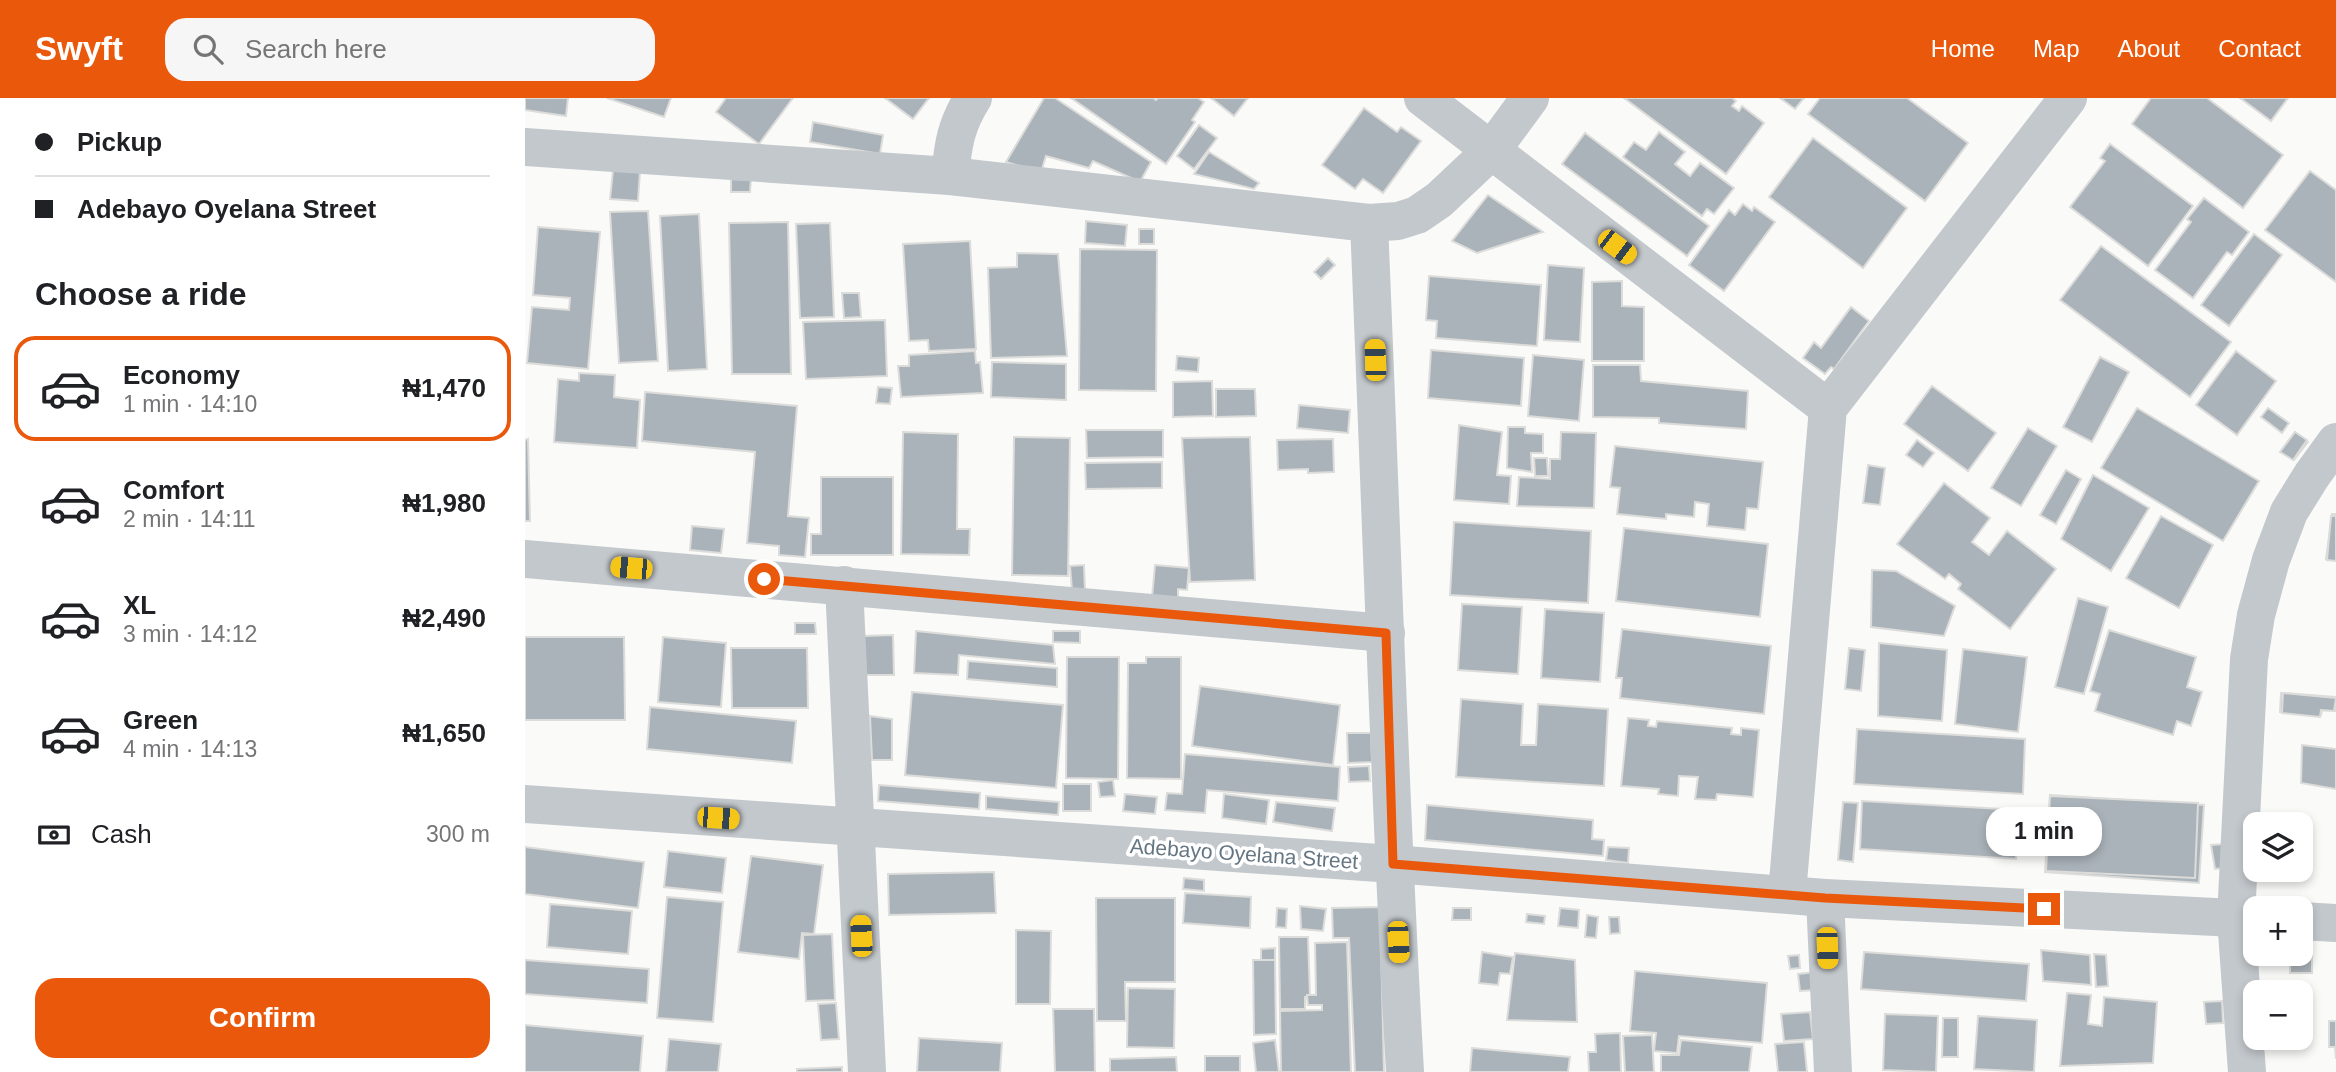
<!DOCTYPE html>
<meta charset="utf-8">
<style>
body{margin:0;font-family:Arial,sans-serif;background:#f6f6f6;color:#202124;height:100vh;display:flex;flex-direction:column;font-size:26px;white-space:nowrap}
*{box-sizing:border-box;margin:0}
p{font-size:23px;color:#757577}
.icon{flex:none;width:38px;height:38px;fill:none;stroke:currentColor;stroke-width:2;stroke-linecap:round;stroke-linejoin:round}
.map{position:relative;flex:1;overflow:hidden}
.side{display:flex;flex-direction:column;background:#fff;width:525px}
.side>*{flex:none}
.guide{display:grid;align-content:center;height:154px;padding:0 35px;background:#fff}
.controls{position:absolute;left:1718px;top:714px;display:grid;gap:14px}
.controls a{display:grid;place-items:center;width:70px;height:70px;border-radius:14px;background:#fff;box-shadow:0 4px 10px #0003;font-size:35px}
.end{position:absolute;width:32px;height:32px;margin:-16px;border:9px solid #ea580c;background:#fff;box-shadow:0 0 0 4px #fff}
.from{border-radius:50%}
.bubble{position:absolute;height:49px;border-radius:21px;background:#fff;box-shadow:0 4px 10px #0003;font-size:23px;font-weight:700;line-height:49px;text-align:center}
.car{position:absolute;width:21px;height:42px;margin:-21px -10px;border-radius:9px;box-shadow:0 0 5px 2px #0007;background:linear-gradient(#f5c518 24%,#345 0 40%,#f5c518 0 76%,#345 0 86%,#f5c518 0)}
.guide b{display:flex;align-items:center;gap:24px;height:66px;font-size:26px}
.guide b+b{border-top:2px solid #e0e0e0}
.guide i{width:18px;height:18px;background:#202124}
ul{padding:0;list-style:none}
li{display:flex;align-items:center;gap:21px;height:105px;margin:0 14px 10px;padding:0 21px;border:4px solid transparent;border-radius:21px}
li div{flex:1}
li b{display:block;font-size:26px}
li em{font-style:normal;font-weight:700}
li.active{border-color:#ea580c}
li>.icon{width:63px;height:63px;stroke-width:1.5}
h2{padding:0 35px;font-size:32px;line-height:84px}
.pay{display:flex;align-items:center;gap:18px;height:77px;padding:0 35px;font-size:26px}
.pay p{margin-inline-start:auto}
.cta{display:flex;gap:14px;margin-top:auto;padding:14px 35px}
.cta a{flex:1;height:80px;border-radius:21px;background:#ea580c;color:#fff;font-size:28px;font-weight:700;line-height:80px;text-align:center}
header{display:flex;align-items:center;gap:42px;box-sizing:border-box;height:98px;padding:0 35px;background:#ea580c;color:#fff}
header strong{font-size:33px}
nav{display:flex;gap:38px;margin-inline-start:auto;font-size:24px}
.search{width:490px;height:63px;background:#f6f6f6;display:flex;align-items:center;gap:18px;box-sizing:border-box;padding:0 24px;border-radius:21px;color:#757577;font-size:26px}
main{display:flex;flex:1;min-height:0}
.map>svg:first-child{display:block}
.building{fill:#aab3b9;stroke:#dcdcda;stroke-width:2}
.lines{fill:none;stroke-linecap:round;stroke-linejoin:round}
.minor{stroke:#c3c8cc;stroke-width:38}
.route{stroke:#ea580c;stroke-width:9}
.labels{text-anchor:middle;stroke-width:7;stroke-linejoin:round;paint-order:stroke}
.street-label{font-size:21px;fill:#657683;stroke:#fff}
</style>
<header>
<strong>Swyft</strong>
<div class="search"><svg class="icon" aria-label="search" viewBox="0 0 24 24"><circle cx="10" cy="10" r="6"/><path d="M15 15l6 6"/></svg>Search here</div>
<nav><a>Home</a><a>Map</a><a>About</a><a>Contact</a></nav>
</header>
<main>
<section class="side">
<div class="guide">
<b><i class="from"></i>Pickup</b>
<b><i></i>Adebayo Oyelana Street</b>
</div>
<h2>Choose a ride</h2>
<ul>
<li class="active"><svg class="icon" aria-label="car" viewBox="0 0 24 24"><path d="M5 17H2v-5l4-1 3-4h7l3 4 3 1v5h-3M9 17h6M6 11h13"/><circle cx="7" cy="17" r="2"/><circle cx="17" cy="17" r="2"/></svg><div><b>Economy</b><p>1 min · 14:10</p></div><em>₦1,470</em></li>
<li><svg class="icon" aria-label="car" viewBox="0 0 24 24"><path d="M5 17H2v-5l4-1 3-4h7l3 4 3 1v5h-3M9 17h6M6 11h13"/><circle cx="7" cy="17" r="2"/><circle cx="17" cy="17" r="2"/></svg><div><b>Comfort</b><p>2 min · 14:11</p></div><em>₦1,980</em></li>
<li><svg class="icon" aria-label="car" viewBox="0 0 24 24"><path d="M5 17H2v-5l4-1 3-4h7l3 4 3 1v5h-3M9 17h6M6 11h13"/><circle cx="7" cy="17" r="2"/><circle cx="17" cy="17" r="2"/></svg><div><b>XL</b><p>3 min · 14:12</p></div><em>₦2,490</em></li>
<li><svg class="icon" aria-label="car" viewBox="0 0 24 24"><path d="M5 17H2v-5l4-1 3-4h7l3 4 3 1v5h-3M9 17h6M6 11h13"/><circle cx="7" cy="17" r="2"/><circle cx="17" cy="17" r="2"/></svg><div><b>Green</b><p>4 min · 14:13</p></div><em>₦1,650</em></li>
</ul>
<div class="pay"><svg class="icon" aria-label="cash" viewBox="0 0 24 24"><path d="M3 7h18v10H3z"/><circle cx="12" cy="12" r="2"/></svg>Cash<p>300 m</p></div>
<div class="cta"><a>Confirm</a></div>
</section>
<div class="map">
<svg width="1811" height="974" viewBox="0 0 1811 974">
<rect width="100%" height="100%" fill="#fafaf8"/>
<g class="building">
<path d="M0,0H43L41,18L0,12Z"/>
<path d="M82,0H146L139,19Z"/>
<path d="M201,0H268L234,46L191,14Z"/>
<path d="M360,0H404L388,21Z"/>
<path d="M519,0H530L626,64L615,84L568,63L564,70L521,58L516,74L481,64Z"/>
<path d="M546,0H628L631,2L633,0H673L679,4L667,22L670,24L641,66Z"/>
<path d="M686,0H723L709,18Z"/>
<path d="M1099,0H1207L1211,3L1207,8L1214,13L1217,8L1239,25L1201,76Z"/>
<path d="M1255,0H1279L1270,11Z"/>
<path d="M1295,0H1382L1443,45L1400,103L1283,16Z"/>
<path d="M1626,0H1682L1758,57L1718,110L1607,26Z"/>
<path d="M1715,0H1763L1746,23Z"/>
<path d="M839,10L872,34L876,29L896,43L858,95L838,81L830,91L797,67Z"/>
<path d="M288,24L358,37L355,56L285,44Z"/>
<path d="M674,27L692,40L669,71L652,58Z"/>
<path d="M1134,34L1160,54L1150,66L1165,78L1175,65L1209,90L1189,116L1182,111L1177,118L1098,59L1109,44L1121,52Z"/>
<path d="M1060,35L1184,128L1162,158L1037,66Z"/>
<path d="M1288,40L1382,110L1338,170L1244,99Z"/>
<path d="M1585,46L1668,108L1623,168L1545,109L1580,63L1575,60Z"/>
<path d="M684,54L734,85L729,91L669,76Z"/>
<path d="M88,72L115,74L113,103L85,101Z"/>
<path d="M1785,73L1811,92V184L1740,132Z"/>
<path d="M206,81L226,82L225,94H206Z"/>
<path d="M963,97L1018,134L952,155L927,143Z"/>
<path d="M1679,100L1724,134L1707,157L1702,154L1668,200L1630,172L1666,124L1662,121Z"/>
<path d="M1218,106L1227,113L1229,109L1250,124L1199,193L1164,167L1204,112L1210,117Z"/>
<path d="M123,113L133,263L94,265L85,114Z"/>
<path d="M174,116L182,271L143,273L135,118Z"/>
<path d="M561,123L602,127L600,148L560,145Z"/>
<path d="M263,124L266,276H207L204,125Z"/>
<path d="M305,125L309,219L275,220L271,126Z"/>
<path d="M13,129L75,134L63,271L2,265L7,209L44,212L45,200L8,197Z"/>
<rect x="614" y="131" width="15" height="15"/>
<path d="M1729,136L1757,157L1704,228L1676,207Z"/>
<path d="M445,143L451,251L404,253L403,242L384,243L378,146Z"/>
<path d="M1576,148L1706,244L1665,299L1535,202Z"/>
<path d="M555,151L632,152L631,293L554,292Z"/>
<path d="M492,155L533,156L542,258L466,260L463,170L492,169Z"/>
<path d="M803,160L810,167L796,181L789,174Z"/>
<path d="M1023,167L1059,170L1055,244L1019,242Z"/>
<path d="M904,178L1016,187L1012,248L911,240L912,223L901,222Z"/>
<path d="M1097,183V208L1119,209V263H1067V184Z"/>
<path d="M317,195H334L336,219L319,220Z"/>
<path d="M1326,209L1344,223L1309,271L1306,269L1300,276L1278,260L1289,244L1296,250Z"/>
<path d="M360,222L362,278L281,281L278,224Z"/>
<path d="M906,252L999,260L996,308L903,300Z"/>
<path d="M450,253L451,265L455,264L458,295L376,299L373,268H384V257Z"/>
<path d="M1711,253L1751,283L1712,337L1671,307Z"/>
<path d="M1008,257L1059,262L1054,323L1003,318Z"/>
<path d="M652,258L674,260L673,274L651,272Z"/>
<path d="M1575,259L1604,274L1567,344L1538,329Z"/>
<path d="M467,264L541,266V302L466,299Z"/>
<path d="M1068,267H1115L1116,283L1223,293L1221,331L1134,325V320L1068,319Z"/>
<path d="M54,275L90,277L89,299L115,302L112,350L29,344L33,281L54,283Z"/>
<path d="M687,283L688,318L648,319V284Z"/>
<path d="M1407,288L1471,335L1443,373L1379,326Z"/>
<path d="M353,289L367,290L365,306L351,305Z"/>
<path d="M691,291H730L731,318L691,319Z"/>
<path d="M120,294L272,308L263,418L284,420L280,459L254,457V448L222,445L230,354L117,343Z"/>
<path d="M774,307L825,312L823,335L772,330Z"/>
<path d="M1612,310L1734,383L1698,443L1576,370Z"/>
<path d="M1743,310L1764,325L1757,335L1736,319Z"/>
<path d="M934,327L977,334L972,377L986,378L984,406L929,402Z"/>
<path d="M983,329H1000V335L1018,336V355H1006L1007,374L982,370Z"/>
<path d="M1503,330L1532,348L1496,408L1466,390Z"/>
<path d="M561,332H638V359L562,360Z"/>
<path d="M378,334L433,336L432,431H445L444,457L376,456Z"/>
<path d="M1036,334L1071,335L1069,410L992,408L994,379L1025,381V361H1035Z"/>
<path d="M1770,334L1783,344L1769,362L1756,353Z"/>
<path d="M1770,334L1782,342L1768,362L1755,354Z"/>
<path d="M489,339L545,340L543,478L487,477Z"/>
<path d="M725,339L730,482L665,484L657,340Z"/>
<path d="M3,341L5,423H0V342Z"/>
<path d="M808,341L809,374L783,375V371L753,372L752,342Z"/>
<path d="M1392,342L1409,355L1398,369L1381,357Z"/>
<path d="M1090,348L1238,364L1233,411L1222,410L1220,432L1182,428L1184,406L1170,404L1169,419L1141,416V421L1092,416L1095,390L1085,389Z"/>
<path d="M1009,360H1022L1023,378H1010Z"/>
<path d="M637,364V390L561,391L560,365Z"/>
<path d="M1343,367L1360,370L1355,407L1338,405Z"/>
<path d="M1541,372L1556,381L1531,426L1515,417Z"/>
<path d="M1568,377L1624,410L1586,473L1536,441Z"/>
<path d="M296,379H368V457H286V436H296Z"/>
<path d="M1419,385L1465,420L1447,444L1464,457L1482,433L1531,471L1485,531L1433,491L1436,486L1424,476L1420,481L1372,446Z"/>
<path d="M1807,416H1811V462L1801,461Z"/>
<path d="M1636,418L1688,447L1654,510L1601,480Z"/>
<path d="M1806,418H1811V463L1802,462Z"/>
<path d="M929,424L1066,433L1063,505L925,497Z"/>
<path d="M167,428L199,431L196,455L165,452Z"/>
<path d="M1099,430L1243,446L1235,519L1091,503Z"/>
<path d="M559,467L560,492H547L545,468Z"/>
<path d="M630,467L664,470L662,492L653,491V502L627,499Z"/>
<path d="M1347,472L1371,473L1430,508L1419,538L1346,529Z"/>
<path d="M1553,500L1583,509L1559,596L1530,589Z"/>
<path d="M937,506L997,509L993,576L933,572Z"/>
<path d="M1020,511L1079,515L1075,584L1016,580Z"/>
<path d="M270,525H290L291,536H270Z"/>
<path d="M1097,531L1246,548L1239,616L1095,600L1097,580H1091Z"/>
<path d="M1584,532L1671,559L1662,589L1677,594L1666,628L1652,623L1648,637L1570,613L1575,596L1565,593Z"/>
<path d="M391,533L528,547L530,566L434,557L433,577L389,575Z"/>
<path d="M528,533H555V545L528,544Z"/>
<path d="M368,537L369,577H339V538Z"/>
<path d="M0,539H99L100,622H0Z"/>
<path d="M138,539L201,545L196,609L133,604Z"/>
<path d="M1354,545L1422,552L1417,623L1353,618Z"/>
<path d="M206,550H282L283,610H207Z"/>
<path d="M1324,550L1340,552L1336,593L1320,591Z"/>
<path d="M1438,551L1502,559L1493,634L1430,626Z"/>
<path d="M542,559H594L593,681L541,680Z"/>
<path d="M621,559H656V681L602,680L603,565H621Z"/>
<path d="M443,563L532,570V589L442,581Z"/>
<path d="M675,588L815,607L808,667L667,648Z"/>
<path d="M387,594L538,607L531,690L380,677Z"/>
<path d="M1756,595L1811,599L1810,613L1797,612L1796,617L1755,614Z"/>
<path d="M1758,595L1811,600L1809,613L1796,612L1795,619L1757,615Z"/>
<path d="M936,601L998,606L996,647H1011L1013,606L1083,611L1079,688L931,679Z"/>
<path d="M125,609L271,623L267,665L122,651Z"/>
<path d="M345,618L367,621V662H347Z"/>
<path d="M1103,620L1124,622L1123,628L1131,629L1132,623L1207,630L1206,636L1216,637V630L1234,632L1228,699L1192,696L1191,702L1170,701L1173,679L1154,678L1153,698L1133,696L1134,691L1096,688Z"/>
<path d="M1332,631L1500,641L1498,696L1329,686Z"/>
<path d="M822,635H846L847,664L823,665Z"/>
<path d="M1777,647L1811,651V691L1776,685Z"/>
<path d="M660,656L815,669L813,703L682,692L680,715L640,712L642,695L657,696Z"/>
<path d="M844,668L845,683L824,684L823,669Z"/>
<path d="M588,682L590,698L575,699L573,684Z"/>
<rect x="538" y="686" width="28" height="27"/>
<path d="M354,687L455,695L454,711L353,703Z"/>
<path d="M600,696L632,699L630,716L598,713Z"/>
<path d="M699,696L744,702L741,726L697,720Z"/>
<path d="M1525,697L1679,707L1674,785L1520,774Z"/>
<path d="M461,698L534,704L533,717L461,711Z"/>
<path d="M1525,698L1673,705L1670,780L1521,773Z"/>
<path d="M1337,703L1494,712L1491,761L1335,751Z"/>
<path d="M751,704L810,710L807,733L748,724Z"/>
<path d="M1318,704L1333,705L1328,764L1313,762Z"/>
<path d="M902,707L1068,722L1067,741L1079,742L1078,758L900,742Z"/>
<path d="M1700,746L1699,770L1690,771L1686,747Z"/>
<path d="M0,749L119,764L113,810L0,796Z"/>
<path d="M1083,749L1104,750L1103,765L1081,762Z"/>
<path d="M143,753L201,760L197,795L139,789Z"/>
<path d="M226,758L298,767L289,836L277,835L274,861L213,854Z"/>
<path d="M469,774L471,815L364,817L363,776Z"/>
<path d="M659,780L679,782V793L658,791Z"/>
<path d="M660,795L726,799L725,830L658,825Z"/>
<path d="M142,799L198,804L188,924L132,920Z"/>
<path d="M571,800H650V884H600L601,923H572Z"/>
<path d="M25,806L107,813L103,856L22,849Z"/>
<path d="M775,808L801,811L798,833L776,831Z"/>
<path d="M855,809L859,974H830L824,840H808L807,810Z"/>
<path d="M752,810L762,811L761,830L751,829Z"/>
<path d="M928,810H946V822H927Z"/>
<path d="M1035,810L1054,812L1053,830L1033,828Z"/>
<path d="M1002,816L1020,818L1019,826L1001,824Z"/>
<path d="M1062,817L1073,819L1071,840L1060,839Z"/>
<path d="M1084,819H1094L1095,835L1085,836Z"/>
<path d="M491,832L526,833L525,906H491Z"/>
<path d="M307,836L310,902L281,903L278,837Z"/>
<path d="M754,839H783L785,899H780V911H755Z"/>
<path d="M822,844L826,974H756L755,913L797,912V907H783L782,897H791L790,845Z"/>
<path d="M750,850V864H736V851Z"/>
<path d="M1516,852L1565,857L1566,887L1518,883Z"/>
<path d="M957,854L988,859L985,876L975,875L973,887L954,885Z"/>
<path d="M1339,854L1504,866L1501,903L1336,891Z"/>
<path d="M990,855L1050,862L1052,924L982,922Z"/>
<path d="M1569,856L1581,857L1583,888L1571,889Z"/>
<path d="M1274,857L1275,870L1265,871L1263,858Z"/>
<rect x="1765" y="857" width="22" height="18"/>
<path d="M0,862L124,871L122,905L0,896Z"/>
<path d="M728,862H750L751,936L729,937Z"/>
<path d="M1110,873L1242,885L1237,945L1154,938L1152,955L1129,953L1131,935L1105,933Z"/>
<path d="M1290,874L1291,892L1275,893L1273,876Z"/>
<path d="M603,890L650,891L649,950L602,949Z"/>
<path d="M1542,895L1566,897L1563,926L1577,928L1579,899L1632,904L1628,965L1535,968Z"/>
<rect x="1776" y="896" width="7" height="26"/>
<path d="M1697,903L1698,925L1681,926L1679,904Z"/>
<path d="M311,905L314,941L296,942L293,906Z"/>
<path d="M528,911H569L570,974H530Z"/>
<path d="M1285,914L1288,941L1259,943L1256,916Z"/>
<path d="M1360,916L1413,918L1411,974L1358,972Z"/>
<path d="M1453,918L1512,922L1509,974L1449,971Z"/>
<path d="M1418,920H1433V959H1417Z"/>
<path d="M1804,923H1811V961L1810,949H1804Z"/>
<path d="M0,927L118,938L115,974H0Z"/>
<path d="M1095,935L1096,974H1064L1063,954H1071L1070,936Z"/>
<path d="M1127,937L1129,974H1100L1098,938Z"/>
<path d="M394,940L477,945L475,974H392Z"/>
<path d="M144,941L196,946L193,974H141Z"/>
<path d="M750,942L754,974H731L728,945Z"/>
<path d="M1156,942L1227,949L1224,974H1136V957H1154Z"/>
<path d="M1279,944L1282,974H1253L1250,946Z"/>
<path d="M947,950L1045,959L1043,974H945Z"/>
<rect x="680" y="958" width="35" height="16"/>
<path d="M651,959L652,974H585V961Z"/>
<path d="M317,969V974H272V971Z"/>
</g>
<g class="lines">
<g class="minor">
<path d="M898,0L1303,310"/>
<path d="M0,49L425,78L844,125L873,123L892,117L914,102L966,53L1005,0"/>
<path d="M425,78C428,46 431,27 448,0"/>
<path d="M844,125C856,408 864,691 880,974"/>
<path d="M0,461L861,535"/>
<path d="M319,487L342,974"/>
<path d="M0,706L868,766L1300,800L1731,821"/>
<path d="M1262,796L1303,310L1543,0"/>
<path d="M1300,800L1308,974"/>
<path d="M1776,823L1811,825"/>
<path d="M1722,974L1711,820L1724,561L1731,517L1746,462L1764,414L1787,377L1811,344"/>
</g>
</g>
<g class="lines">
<path class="route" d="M239,481L861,535L868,766L1300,800L1519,811"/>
</g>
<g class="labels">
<g class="street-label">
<text transform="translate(719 756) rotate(4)" y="7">Adebayo Oyelana Street</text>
</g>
</g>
</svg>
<div class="controls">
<a><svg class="icon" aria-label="layers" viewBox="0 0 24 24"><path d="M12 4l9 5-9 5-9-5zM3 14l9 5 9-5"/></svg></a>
<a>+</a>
<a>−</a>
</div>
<i class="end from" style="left:239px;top:481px"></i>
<i class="end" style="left:1519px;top:811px"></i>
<div class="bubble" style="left:1461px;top:709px;width:116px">1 min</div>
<i class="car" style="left:1092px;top:149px;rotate:127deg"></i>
<i class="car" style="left:850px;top:262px;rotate:358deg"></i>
<i class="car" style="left:106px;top:470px;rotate:275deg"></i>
<i class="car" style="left:193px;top:720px;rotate:94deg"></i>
<i class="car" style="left:336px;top:838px;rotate:357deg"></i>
<i class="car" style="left:873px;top:844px;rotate:177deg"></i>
<i class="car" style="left:1302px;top:850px;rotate:178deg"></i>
</div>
</main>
